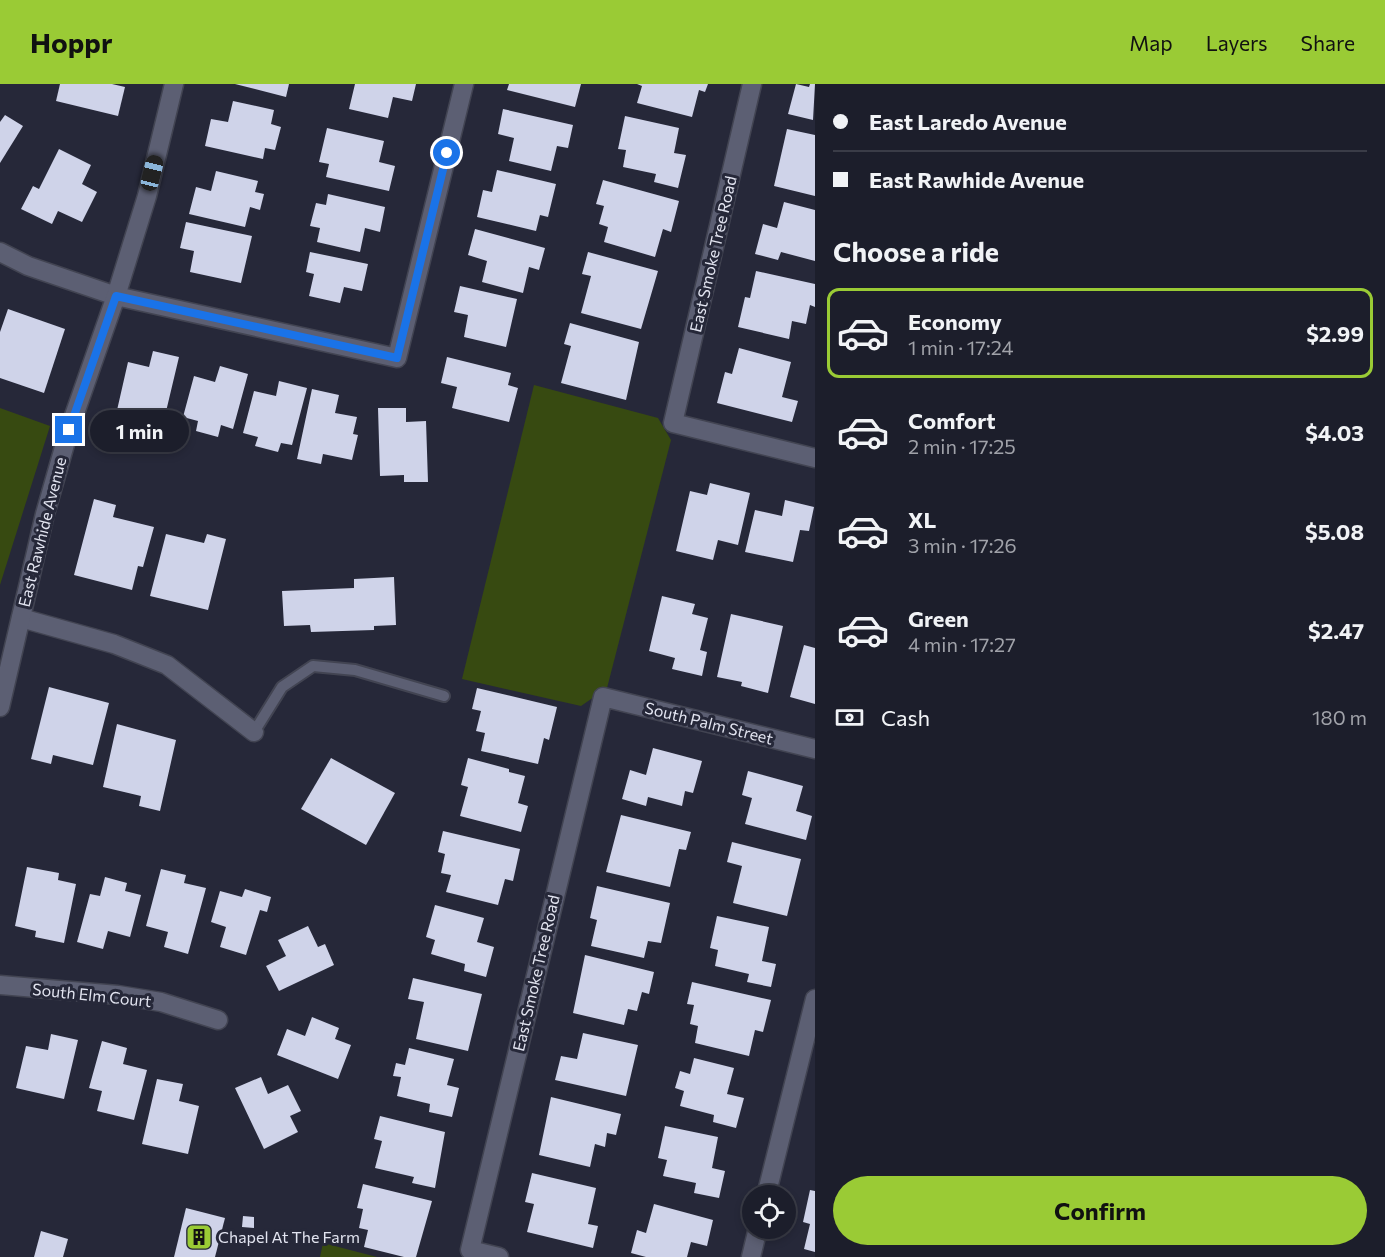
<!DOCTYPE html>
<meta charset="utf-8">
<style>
body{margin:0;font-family:Commissioner,sans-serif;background:#252733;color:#f1f3f6;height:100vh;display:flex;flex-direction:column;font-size:22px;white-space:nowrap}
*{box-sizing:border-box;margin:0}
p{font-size:20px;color:#a0a2a9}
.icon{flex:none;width:33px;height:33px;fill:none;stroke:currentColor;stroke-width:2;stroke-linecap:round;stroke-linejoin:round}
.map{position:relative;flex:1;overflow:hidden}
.details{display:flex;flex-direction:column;background:#1c1e2b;width:570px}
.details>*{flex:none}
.hud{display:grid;align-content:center;height:132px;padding:0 18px;background:#1c1e2b}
.buttons{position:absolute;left:742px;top:1101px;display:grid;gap:12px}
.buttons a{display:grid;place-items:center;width:54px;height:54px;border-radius:50%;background:#1c1e2b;box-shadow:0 3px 9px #0003,0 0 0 2px #3a3c47;font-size:30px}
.end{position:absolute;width:27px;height:27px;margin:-14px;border:8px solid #1a73e8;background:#fff;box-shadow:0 0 0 3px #fff}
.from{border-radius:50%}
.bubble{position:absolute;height:42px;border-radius:21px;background:#1c1e2b;box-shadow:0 3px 9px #0003,0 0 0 2px #3a3c47;font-size:20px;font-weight:700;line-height:42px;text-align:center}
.car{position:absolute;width:18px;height:36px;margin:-18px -9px;border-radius:8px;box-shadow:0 0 4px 2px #0007;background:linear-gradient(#222 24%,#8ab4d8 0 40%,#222 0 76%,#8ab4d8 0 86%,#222 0)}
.hud b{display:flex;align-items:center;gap:21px;height:57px;font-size:22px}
.hud b+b{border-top:2px solid #3a3c47}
.hud i{width:15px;height:15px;background:#f1f3f6}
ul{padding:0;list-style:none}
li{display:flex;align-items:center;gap:18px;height:90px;margin:0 12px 9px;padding:0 6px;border:3px solid transparent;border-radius:12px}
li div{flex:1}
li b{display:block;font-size:22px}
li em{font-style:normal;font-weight:700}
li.current{border-color:#9acb35}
li>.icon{width:54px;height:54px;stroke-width:1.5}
h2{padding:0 18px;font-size:27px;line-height:72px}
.pay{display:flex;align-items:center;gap:15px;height:66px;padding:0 18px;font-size:22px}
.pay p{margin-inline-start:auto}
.action{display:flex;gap:12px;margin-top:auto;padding:12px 18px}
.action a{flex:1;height:69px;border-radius:36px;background:#9acb35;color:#111;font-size:24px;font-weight:700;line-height:69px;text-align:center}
header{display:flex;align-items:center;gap:36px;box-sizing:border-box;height:84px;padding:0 30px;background:#9acb35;color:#111}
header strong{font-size:28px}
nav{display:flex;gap:33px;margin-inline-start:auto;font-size:21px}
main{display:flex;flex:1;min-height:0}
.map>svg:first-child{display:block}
.green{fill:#374a11}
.building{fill:#cfd3e9}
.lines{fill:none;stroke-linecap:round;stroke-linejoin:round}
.lane-casing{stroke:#424452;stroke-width:14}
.street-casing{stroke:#424452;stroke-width:21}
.lane{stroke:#5c5f73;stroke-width:10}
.street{stroke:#5c5f73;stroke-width:18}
.route{stroke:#1a73e8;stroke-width:8}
.labels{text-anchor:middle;stroke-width:6;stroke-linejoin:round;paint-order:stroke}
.street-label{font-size:16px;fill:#e2e4f0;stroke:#262839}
.poi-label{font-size:16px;fill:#e2e4f0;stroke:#262839;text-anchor:start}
</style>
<header>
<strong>Hoppr</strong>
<nav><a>Map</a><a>Layers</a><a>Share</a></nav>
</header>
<main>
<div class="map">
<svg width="815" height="1173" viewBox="0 0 815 1173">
<rect width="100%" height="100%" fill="#262839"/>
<g class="green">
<path d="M534,301L658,334L671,356L607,604L581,622L462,595Z"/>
<path d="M0,324L50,342L0,501Z"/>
<path d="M323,1159L377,1173H320Z"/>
</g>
<g class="building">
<path d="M60,0H112L125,3L118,32L56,17Z"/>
<path d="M235,0H289L286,13Z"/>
<path d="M355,0H416L412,17L393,13L388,34L349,25Z"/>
<path d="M509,0H581L575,23L507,6Z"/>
<path d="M637,0H708L705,8L699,6L692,33L637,19L642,2Z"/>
<path d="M796,0L809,3L810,0H815L813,36L788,30Z"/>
<path d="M233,17L274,26L271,40L281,43L275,66L265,64L263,75L205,62L211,35L228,38Z"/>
<path d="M503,25L573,41L568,64L557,62L551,87L509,77L514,54L498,50Z"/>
<path d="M5,31L23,42L0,79V38Z"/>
<path d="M625,32L679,44L674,69L686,71L678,104L654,98L656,90L623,83L626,66L618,65Z"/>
<path d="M327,44L384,57L379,78L395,82L389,107L326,93L329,80L319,78Z"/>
<path d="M787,45L815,51V112L774,102Z"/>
<path d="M59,65L91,81L82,100L97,108L82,138L58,127L52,140L21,125L33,102L39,105Z"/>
<path d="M497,86L556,100L548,133L540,131L536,147L477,133L483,106L492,108Z"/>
<path d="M216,87L258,97L255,108L264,110L260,126L250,123L245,143L189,130L196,103L211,107Z"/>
<path d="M603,96L679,117L671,148L663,145L655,173L604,158L608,143L599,140L604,122L596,120Z"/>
<path d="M328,110L385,123L380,148L365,144L360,168L317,158L320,144L310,142L316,119L326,121Z"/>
<path d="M784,118L815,126V177L781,168L778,176L755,170L763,140L777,144Z"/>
<path d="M186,138L252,152L241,199L190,188L194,167L180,164Z"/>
<path d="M475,145L545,164L539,186L529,183L523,209L482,198L487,177L468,171Z"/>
<path d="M310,168L368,180L362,207L344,203L340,219L309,212L314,190L306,188Z"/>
<path d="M588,168L658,187L641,245L581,229L591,192L582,190Z"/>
<path d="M756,187L815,200V223L810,221L806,240L792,237L789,255L738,243L745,213L750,214Z"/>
<path d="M460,202L517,215L506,263L464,253L468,231L454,228Z"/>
<path d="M8,225L65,245L44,309L0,294V248Z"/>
<path d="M570,239L639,258L626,316L561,299L571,262L564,260Z"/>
<path d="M739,264L791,278L782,313L798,317L792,338L717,319L725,288L732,290Z"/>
<path d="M153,267L179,273L164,336L143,332L141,341L115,335L128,278L149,283Z"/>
<path d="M447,273L511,289L508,301L518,304L509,338L452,324L457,303L441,299Z"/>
<path d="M220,282L248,290L233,345L221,341L218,353L196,347L198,337L183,333L194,292L215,298Z"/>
<path d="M279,297L307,304L292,361L281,359L278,368L255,362L258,353L243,349L254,307L276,312Z"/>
<path d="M312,305L339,311L335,329L357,333L353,350L358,351L352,376L323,370L321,380L297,375Z"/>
<path d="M378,324H406V338L426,337L428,398H404V391L380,392Z"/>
<path d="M710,399L750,409L738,461L718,456L713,476L676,467L690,407L707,411Z"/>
<path d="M94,415L116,421L113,433L154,443L143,483L138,482L132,506L74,491Z"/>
<path d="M785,416L814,423L809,447L800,446L793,478L745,468L755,426L782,432Z"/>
<path d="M166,450L204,459L207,450L226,455L208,526L150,512Z"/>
<path d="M394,493L396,541L374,542V546L311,548L310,541L284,542L282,507L354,504V495Z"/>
<path d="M662,512L695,520L692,530L708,534L700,566L707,568L702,592L672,585L675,574L649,567Z"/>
<path d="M731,530L783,542L768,609L741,602L742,598L717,593Z"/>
<path d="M804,561L815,564V620L790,613Z"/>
<path d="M49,603L109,619L93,681L53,671L51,680L31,675Z"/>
<path d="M477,604L557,623L549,656L544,654L538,680L481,667L485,649L476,647L481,627L472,625Z"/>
<path d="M117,640L176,656L160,727L139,722L141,712L103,703Z"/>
<path d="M653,664L702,677L693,709L685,707L682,722L648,713L646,722L622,715L630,686L646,691Z"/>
<path d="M331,674L395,709L366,761L301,725Z"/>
<path d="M468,674L509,685V688L525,692L518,719L528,722L521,748L460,732L468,703L461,701Z"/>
<path d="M748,687L803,702L796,727L812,732L806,756L745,740L752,714L742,711Z"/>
<path d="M621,731L691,748L686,766L679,765L670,803L606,788Z"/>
<path d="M443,747L520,765L513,797L505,795L498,821L446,808L451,791L441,789L445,770L438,768Z"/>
<path d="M732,758L801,775L787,832L733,819L742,782L727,778Z"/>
<path d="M27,783L59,789L58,796L76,800L64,859L35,853L36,847L15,842Z"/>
<path d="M161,785L186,791L184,799L206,804L188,870L164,863L168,848L146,842Z"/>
<path d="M105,793L127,799L125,807L141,811L130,853L108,847L103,865L77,858L90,810L100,812Z"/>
<path d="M597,802L670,819L661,859L648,857L644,874L591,862L597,836L590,834Z"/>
<path d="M245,805L271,813L267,828L260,826L246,871L220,863L226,843L211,838L220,807L242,813Z"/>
<path d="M435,821L484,834L477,858L494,863L486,893L464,887L465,880L431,870L435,856L426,853Z"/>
<path d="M717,832L769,843L762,877L776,880L771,903L747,898L749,890L715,882L718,866L710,864Z"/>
<path d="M308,842L318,863L325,860L334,881L279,907L266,882L286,872L278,856Z"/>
<path d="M585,871L654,888L649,910L642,908L637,927L628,925L624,941L573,929Z"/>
<path d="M413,894L482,910L468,967L416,955L424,918L408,915Z"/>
<path d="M692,898L771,916L763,948L755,946L749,972L695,959L698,942L690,940L694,921L687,920Z"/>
<path d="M312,933L339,944L335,955L351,961L338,995L277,971L287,945L305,952Z"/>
<path d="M583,949L638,961L626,1012L555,996L561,972L577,975Z"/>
<path d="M51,950L78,956L64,1015L16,1004L26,962L48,966Z"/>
<path d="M102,957L127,964L123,980L147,986L134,1036L97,1027L102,1007L89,1004Z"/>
<path d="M409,964L454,975L447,1001L459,1004L452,1033L429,1028L430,1020L397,1012L401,993L393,992L396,979L405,981Z"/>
<path d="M694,974L734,984L727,1010L744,1014L736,1044L713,1038L714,1031L680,1022L684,1007L675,1004L680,987L690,990Z"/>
<path d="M261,993L268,1010L288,1001L301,1027L290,1032L298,1048L264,1065L235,1004Z"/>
<path d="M157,995L183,1000L179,1017L199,1022L188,1070L142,1060Z"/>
<path d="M551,1013L621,1030L616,1051L607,1049L605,1063L595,1060L590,1083L539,1071Z"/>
<path d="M380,1032L445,1048L435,1104L412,1099L414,1093L375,1084L382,1057L374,1055Z"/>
<path d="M665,1042L718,1053L712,1084L725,1087L719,1114L694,1109L696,1099L663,1092L667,1076L658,1074Z"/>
<path d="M532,1089L596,1104L588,1140L598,1142L593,1164L527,1148L534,1120L525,1118Z"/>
<path d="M363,1100L432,1117L416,1173H404L364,1163L368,1146L359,1144L363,1125L357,1124Z"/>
<path d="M810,1106L815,1107V1168L804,1165L810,1140L803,1138Z"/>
<path d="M654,1120L713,1136L707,1162L691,1158L687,1173H646L631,1169L637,1146L646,1149Z"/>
<path d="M186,1124L225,1134L215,1173H174Z"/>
<path d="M243,1132L254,1133V1144L242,1143Z"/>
<path d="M41,1147L68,1155L63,1173H34Z"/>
</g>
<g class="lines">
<g class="lane-casing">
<path id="lane" d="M254,648L282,603L313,582L355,586L444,612"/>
</g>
<g class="street-casing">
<g id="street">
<path d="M752,0L673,339L815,374"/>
<path d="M0,168L28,182L116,212L397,274L464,0"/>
<path d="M21,534L114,560L167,581L254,648"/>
<path d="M0,623L45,430L69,346L116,212L147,112L174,0"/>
<path d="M0,901L118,911L161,918L218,936"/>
<path d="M766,1112L815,915"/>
<path d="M499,1173L470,1166L603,613L815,665"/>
<path d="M751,1173L758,1144"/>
</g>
</g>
<use href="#lane" class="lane"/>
<use href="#street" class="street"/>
</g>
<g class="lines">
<path class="route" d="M69,346L116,212L397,274L447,69"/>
</g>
<defs>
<g id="building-square" transform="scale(1.35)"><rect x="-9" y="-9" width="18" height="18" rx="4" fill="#9acb35" stroke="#262839"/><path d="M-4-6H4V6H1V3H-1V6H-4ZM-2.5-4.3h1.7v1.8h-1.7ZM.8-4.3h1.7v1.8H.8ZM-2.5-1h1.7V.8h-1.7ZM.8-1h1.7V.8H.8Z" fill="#111"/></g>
</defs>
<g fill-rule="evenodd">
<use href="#building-square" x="199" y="1153"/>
</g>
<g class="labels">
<g class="street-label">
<text transform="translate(713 170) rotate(-77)" y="6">East Smoke Tree Road</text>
<text transform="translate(42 448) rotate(-76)" y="6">East Rawhide Avenue</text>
<text transform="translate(709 639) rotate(14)" y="6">South Palm Street</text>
<text transform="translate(536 889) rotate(-77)" y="6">East Smoke Tree Road</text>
<text transform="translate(92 911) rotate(6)" y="6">South Elm Court</text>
</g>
<g class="poi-label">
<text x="218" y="1159">Chapel At The Farm</text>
</g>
</g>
</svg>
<div class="buttons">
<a><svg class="icon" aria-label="locate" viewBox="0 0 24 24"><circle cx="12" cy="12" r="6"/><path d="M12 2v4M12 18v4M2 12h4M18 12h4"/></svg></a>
</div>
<i class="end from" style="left:447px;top:69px"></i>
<i class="end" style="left:69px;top:346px"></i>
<div class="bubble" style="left:90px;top:326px;width:99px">1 min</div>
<i class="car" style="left:152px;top:89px;rotate:14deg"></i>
</div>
<section class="details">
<div class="hud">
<b><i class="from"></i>East Laredo Avenue</b>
<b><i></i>East Rawhide Avenue</b>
</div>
<h2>Choose a ride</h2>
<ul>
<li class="current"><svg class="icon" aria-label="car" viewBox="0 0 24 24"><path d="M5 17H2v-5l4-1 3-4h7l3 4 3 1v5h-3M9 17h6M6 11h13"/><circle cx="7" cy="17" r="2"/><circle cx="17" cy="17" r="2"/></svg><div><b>Economy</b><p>1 min · 17:24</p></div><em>$2.99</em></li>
<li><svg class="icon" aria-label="car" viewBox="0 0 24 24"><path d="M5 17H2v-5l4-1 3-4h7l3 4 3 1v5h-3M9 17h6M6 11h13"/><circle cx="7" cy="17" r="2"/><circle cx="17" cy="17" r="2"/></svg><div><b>Comfort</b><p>2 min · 17:25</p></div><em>$4.03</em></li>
<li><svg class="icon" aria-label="car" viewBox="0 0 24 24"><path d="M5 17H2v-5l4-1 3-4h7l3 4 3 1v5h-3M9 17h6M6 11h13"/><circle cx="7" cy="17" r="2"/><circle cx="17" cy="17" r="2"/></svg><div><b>XL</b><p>3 min · 17:26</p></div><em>$5.08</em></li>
<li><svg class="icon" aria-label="car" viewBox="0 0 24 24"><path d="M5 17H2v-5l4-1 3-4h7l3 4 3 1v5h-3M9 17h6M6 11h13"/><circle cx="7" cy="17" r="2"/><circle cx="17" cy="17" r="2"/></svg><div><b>Green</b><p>4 min · 17:27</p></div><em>$2.47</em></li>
</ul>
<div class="pay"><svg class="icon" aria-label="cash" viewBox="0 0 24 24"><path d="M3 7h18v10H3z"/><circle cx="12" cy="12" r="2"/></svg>Cash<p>180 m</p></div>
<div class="action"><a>Confirm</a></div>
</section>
</main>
